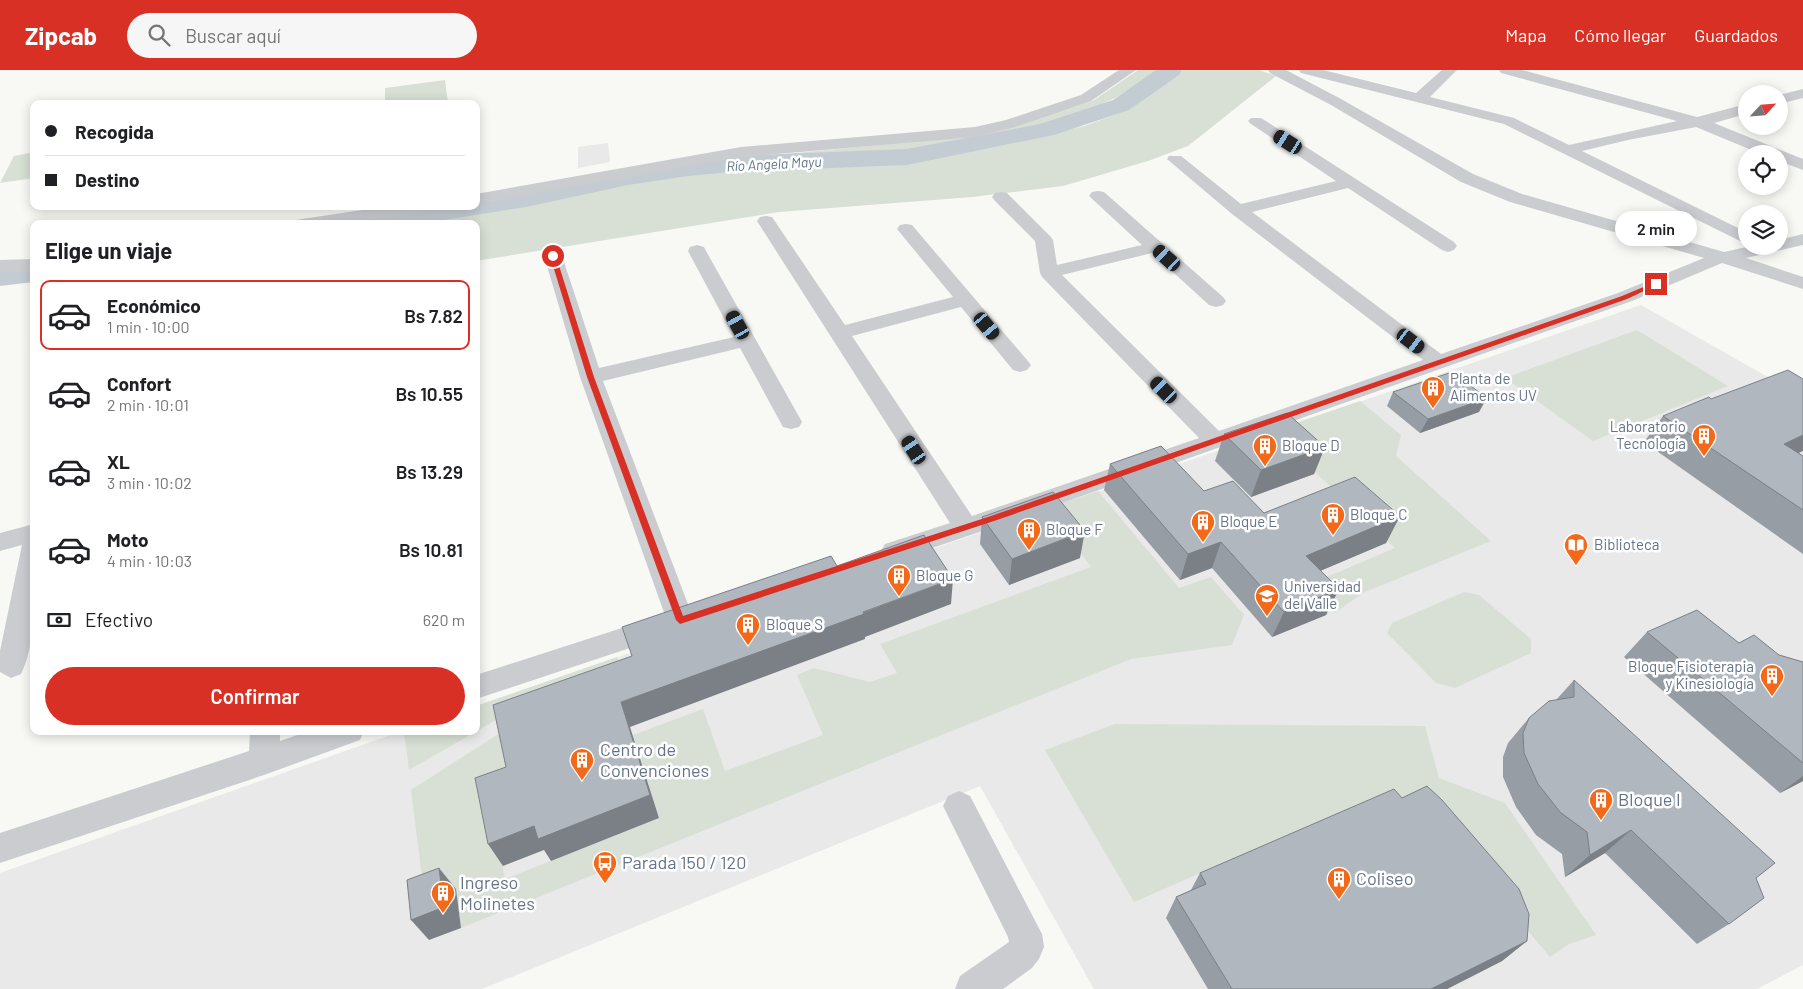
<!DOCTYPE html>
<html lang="es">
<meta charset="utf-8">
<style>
body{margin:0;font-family:Barlow,sans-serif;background:#f6f6f6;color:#202124;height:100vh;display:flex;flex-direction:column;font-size:19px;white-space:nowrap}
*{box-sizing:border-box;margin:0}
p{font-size:16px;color:#757577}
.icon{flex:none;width:28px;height:28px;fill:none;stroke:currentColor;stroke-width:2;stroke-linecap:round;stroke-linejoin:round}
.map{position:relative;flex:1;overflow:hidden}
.panel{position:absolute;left:30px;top:150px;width:450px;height:515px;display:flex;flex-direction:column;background:#fff;border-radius:10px;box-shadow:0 2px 12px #0003}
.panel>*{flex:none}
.guide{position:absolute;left:30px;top:30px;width:450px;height:110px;border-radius:10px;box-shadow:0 2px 12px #0003;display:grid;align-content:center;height:110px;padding:0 15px;background:#fff}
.needle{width:32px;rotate:64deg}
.fabs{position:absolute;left:1738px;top:15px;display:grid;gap:10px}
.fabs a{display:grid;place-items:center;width:50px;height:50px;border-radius:50%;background:#fff;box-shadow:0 2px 12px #0003;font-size:25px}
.end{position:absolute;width:22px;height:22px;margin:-11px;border:6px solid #d93025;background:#fff;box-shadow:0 0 0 2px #fff}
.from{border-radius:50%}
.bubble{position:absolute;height:35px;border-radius:18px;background:#fff;box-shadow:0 2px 12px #0003;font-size:16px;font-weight:600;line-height:35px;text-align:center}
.car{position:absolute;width:15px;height:30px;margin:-15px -8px;border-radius:6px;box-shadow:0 0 4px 1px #0007;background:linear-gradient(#222 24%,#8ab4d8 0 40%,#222 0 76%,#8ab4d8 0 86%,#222 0)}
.guide b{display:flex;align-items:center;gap:18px;height:48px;font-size:19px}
.guide b+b{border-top:1px solid #e0e0e0}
.guide i{width:12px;height:12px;background:#202124}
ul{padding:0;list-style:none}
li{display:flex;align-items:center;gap:15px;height:70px;margin:0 10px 8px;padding:0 5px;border:2px solid transparent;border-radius:10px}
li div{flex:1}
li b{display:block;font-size:19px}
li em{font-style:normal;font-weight:600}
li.on{border-color:#d93025}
li>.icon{width:45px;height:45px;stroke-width:1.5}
h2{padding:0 15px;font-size:22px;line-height:60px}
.pay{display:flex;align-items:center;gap:12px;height:55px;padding:0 15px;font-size:19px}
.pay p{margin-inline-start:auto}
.action{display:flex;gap:10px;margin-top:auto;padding:10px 15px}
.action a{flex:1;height:58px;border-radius:30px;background:#d93025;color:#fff;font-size:20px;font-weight:600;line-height:58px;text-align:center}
header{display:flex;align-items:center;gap:30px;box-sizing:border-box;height:70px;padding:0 25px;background:#d93025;color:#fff}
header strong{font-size:24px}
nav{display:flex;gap:28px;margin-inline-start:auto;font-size:18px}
.search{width:350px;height:45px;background:#f6f6f6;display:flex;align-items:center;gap:12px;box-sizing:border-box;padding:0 18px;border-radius:28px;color:#757577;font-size:19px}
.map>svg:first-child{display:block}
.built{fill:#e8e9e8}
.green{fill:#d8e0d5}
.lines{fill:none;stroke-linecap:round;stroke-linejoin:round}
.river{fill:#c3ccd2;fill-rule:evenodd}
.minor{fill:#caccd0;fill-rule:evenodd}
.wall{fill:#979da4}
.shaded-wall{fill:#7b8086}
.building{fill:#b0b7bf;stroke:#7b8086}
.route{fill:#d93025}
.labels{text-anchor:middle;stroke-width:5;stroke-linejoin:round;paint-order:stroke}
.far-water-label{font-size:14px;font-style:italic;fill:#5f7684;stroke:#fff}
.poi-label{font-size:15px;fill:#647389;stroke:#fff;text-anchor:start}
.near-poi-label{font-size:18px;fill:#647389;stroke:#fff;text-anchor:start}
</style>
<header>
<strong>Zipcab</strong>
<div class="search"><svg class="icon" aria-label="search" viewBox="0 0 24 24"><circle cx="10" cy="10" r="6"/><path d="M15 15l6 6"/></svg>Buscar aquí</div>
<nav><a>Mapa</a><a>Cómo llegar</a><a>Guardados</a></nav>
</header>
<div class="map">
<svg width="1803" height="919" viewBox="0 0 1803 919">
<rect width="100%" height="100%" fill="#f8f8f5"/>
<g class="built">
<path d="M608,73L610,92L578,98V77Z"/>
<path d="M1641,235L1803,327V895L1757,919H1094L980,716L482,919H0V803L402,661H476V636Z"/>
</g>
<g class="green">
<path d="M1138,0H1161L1115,28L1084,42L1039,56L908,83L734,89L971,66L1001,60L1094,30Z"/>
<path d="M1183,0H1259L1276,6L1188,76L1148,91L1063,116L972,127L779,142L476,191V154H400L548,130L612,115L661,107L732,98L911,92L1004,75L1084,56L1130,39Z"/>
<path d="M445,10L448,34H385V18Z"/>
<path d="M34,82V108L0,113L14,86Z"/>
<path d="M1637,260L1728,316L1593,371L1505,308Z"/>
<path d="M1360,331L1401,365L1396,386L1491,471L1365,522L1334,543L1310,514L1395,478L1272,361Z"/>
<path d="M1098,421L1179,518L1211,507L1244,545L1232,575L1131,589L461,858L456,820L425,831L411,720L506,659L519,720L490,731L505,809L659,748L633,665L703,639L725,701L823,665L797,605L814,598L870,612L897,603L880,574L1091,497L1047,438Z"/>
<path d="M1464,522L1479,525L1531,569V583L1455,618L1436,613L1387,563L1392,553Z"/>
<path d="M617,587L622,600L503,646L409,700L404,661H476V636Z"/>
<path d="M1115,654L1425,656L1439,708L1505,733L1596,865L1569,874L1550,887L1430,745L1391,720L1134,832L1045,680Z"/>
</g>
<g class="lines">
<g class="river">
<path d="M1156,0H1182L1179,5L1129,40L1054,65L907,95L731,102L688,106L628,115L526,137L419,154H350L354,148L364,146L426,136H476V129L526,121L628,99L688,90L731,86L907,79L1040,54L1113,30Z"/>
<path d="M34,194V212L0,216V198Z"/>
</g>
<g class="minor">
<path d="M1119,0H1136L1091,31L1015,57L975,67L741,87L476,134V124L741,77L975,57L1006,50L1081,25Z"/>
<path d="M1268,0H1286L1341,29L1473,104L1522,124L1724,182L1751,176H1779V170L1803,164V175L1746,188L1803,207V219L1722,193L1632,231L1003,454L894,491L885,488L881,481L885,474L950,453L757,151L760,147L766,146L772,147L845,255L953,227L897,159L900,155L906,154L912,155L1027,290L1031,295L1027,300L1020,302L1013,300L961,237L852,266L972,446L1199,368L1042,207L1040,203L1035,171L995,131L992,127L995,123L1001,122L1007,123L1050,166L1053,170L1057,195L1142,175L1089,126L1092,122L1098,121L1104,122L1223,227L1226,231L1223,235L1216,237L1209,235L1152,183L1062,205L1219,361L1423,290L1232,144L1167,89L1169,86H1181L1241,134L1336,111L1251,54L1248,51L1251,48H1261L1454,172L1457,176L1454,180L1448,182L1442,180L1348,118L1252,142L1441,284L1618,223L1704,188L1510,132L1461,112L1331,35L1270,3Z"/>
<path d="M1299,0H1323L1416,23L1442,0H1457L1430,27L1514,48L1569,75L1677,51L1501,3L1499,0H1522L1697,47L1746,34V44L1714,53L1803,89V100L1779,91V84H1761L1696,57L1628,70L1582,81L1746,162V174L1504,54L1301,3Z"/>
<path d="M1803,19V28L1779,34V25Z"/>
<path d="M389,136H437L434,140L428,141L341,154H293L296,150L302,149Z"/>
<path d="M697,175L704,177L706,181L802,352L799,357L791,359L783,357L740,278L603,311L694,550L690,558L680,561L672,558L669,565L476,629V605L659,546L666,548L580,307L544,186L546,182L553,180L560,182L562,186L599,298L734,267L688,181L690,177Z"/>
<path d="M34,189V201L0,202V190Z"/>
<path d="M34,454C34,496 40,567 21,604L11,608L0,602V581L22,475L0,481V463Z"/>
<path d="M250,661H280V671L309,661H364L360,670L264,705L0,793V763L249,681Z"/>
<path d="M959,721L970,726L1042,864L1044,877L1039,889L1032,898L1003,919H955L960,906L1009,872L1008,867L943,736L948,726Z"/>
</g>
</g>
<g class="wall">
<path d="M1393,322L1479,342L1420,363L1387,336Z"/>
<path d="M1663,346L1799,383L1803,386V484L1644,372Z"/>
<path d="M1224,364L1325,377L1314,404L1251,427L1215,391Z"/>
<path d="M1110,394L1204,421L1264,443L1400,446L1386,473L1320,501L1339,519L1326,545L1272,567L1212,498L1180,510L1104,420Z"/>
<path d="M982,447L1080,488L1009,515L980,474Z"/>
<path d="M1647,562L1739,573L1803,592V711L1780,723L1624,587Z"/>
<path d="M1574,610L1756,808L1729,854L1697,874L1605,783L1565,807L1562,784L1536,765L1516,737L1503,707V687L1508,673L1529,648L1556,630Z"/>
<path d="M1200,803L1527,871L1502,891L1447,919H1208L1166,848L1176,827L1191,820Z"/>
</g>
<g class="shaded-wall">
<path d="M1487,328L1479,342L1420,363L1428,349Z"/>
<path d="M1803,365V381L1761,400L1784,374Z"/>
<path d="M1325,377L1314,404L1251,427L1261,400Z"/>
<path d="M1400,446L1386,473L1294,512L1306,486Z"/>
<path d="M1085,461L1080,488L1009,515L1012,489Z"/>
<path d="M1221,472L1212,498L1180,510L1188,484Z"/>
<path d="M953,509L951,534L865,567V569L630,657L659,748L551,791L544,780L503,796L488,774L621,632Z"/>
<path d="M1339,519L1326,545L1272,567L1284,542Z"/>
<path d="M1803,706V711L1780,723Z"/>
<path d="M1631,760L1605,783L1565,807L1590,785Z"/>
<path d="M439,798L456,819L461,858L429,870L411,850Z"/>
<path d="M1527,871L1502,891L1447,919H1431Z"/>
</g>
<g class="building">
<path d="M1788,300L1803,309V365L1784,374L1803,386V440L1663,346L1709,327L1711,329Z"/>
<path d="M1452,302L1487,328L1428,349L1393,322Z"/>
<path d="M1287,343L1325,377L1261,400L1224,364Z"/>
<path d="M1161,376L1204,421L1233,411L1264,443L1355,407L1400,446L1306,486L1339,519L1284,542L1221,472L1188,484L1110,394Z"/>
<path d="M1053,422L1085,461L1012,489L982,447Z"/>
<path d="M924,465L953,509L863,542L864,544L621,632L650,725L538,769L534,756L488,774L475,708L506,697L493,635L632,586L622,557L831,486L837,496Z"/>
<path d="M1697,540L1739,573L1754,565L1779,585L1803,592V693L1647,562Z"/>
<path d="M1574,610L1775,793L1756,808L1764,828L1729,854L1631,760L1590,785L1587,762L1560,742L1538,714L1524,683L1523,663L1529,648L1549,631L1574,627Z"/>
<path d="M1427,716L1442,730L1519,819L1529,844L1527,871L1431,919H1232L1176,827L1206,814L1200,803L1394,719L1402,728Z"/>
<path d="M439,798L444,837L411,850L407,810Z"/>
</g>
<path class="route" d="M553,184L556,186L594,307L683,546L991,446L1622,226L1653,213L1659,214L1627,229L997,450L680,554L676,550L587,307L550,186Z"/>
<defs>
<g id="building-pin" transform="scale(1.25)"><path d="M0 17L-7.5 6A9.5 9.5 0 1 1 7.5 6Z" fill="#f46919" stroke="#fff"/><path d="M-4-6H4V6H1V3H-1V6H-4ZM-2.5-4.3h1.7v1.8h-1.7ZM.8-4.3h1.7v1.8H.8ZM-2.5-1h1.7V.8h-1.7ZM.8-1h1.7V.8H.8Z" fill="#fff"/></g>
<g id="library-pin" transform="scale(1.25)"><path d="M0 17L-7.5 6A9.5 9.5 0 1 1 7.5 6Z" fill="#f46919" stroke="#fff"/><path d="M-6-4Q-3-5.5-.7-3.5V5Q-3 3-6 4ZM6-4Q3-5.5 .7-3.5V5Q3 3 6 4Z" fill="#fff"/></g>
<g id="university-pin" transform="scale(1.25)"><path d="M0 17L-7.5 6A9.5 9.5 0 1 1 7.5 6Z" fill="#f46919" stroke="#fff"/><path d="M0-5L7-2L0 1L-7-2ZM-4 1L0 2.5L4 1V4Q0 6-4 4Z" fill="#fff"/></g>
<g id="bus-pin" transform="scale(1.25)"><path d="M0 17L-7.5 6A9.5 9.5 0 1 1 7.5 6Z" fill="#f46919" stroke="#fff"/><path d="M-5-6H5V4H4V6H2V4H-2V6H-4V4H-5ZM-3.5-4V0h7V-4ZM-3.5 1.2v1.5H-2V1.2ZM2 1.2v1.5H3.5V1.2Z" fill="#fff"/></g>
</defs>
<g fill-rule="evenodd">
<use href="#building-pin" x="1433" y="318"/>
<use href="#building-pin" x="1704" y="366"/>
<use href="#building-pin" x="1265" y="376"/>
<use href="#building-pin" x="1333" y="445"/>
<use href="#building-pin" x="1203" y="452"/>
<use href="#building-pin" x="1029" y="460"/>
<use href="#library-pin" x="1576" y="475"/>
<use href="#building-pin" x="899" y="506"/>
<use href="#university-pin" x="1267" y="526"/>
<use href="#building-pin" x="748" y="555"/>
<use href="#building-pin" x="1772" y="606"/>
<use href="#building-pin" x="582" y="690"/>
<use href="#building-pin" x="1601" y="730"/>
<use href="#bus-pin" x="605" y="793"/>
<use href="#building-pin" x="1339" y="809"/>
<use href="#building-pin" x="443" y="823"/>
</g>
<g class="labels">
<g class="far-water-label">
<text transform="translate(774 94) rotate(-3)" y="5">Río Angela Mayu</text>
</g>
<g class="poi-label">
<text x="1450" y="314">Planta de<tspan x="1450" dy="17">Alimentos UV</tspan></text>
<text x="1686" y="362" text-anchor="end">Laboratorio<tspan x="1686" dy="17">Tecnología</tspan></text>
<text x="1282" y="381">Bloque D</text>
<text x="1350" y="450">Bloque C</text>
<text x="1220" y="457">Bloque E</text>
<text x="1046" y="465">Bloque F</text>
<text x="1594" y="480">Biblioteca</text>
<text x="916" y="511">Bloque G</text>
<text x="1284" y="522">Universidad<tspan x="1284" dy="17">del Valle</tspan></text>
<text x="766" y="560">Bloque S</text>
<text x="1754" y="602" text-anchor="end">Bloque Fisioterapia<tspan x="1754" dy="17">y Kinesiología</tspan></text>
</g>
<g class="near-poi-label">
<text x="600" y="686">Centro de<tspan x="600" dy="21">Convenciones</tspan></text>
<text x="1618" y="736">Bloque I</text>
<text x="622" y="799">Parada 150 / 120</text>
<text x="1356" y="815">Coliseo</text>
<text x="460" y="819">Ingreso<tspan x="460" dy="21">Molinetes</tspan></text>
</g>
</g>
</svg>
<div class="fabs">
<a><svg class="needle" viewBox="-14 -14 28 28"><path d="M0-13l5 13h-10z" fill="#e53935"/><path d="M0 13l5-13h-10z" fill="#757577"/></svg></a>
<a><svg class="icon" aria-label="locate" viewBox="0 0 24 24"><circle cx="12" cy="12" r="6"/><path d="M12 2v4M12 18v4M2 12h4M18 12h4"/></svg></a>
<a><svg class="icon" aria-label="layers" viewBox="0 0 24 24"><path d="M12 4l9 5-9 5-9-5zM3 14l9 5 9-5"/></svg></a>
</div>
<i class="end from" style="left:553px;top:186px"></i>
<i class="end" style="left:1656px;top:214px"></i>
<div class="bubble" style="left:1615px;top:141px;width:82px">2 min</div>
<i class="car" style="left:1288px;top:72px;rotate:302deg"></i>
<i class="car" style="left:1167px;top:188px;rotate:312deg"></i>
<i class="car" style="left:738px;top:255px;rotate:331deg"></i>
<i class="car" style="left:987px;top:256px;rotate:140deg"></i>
<i class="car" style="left:1411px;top:271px;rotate:127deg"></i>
<i class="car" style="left:1164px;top:320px;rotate:315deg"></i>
<i class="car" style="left:914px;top:380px;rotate:327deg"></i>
<div class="guide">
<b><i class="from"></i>Recogida</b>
<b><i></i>Destino</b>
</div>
<section class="panel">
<h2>Elige un viaje</h2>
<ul>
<li class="on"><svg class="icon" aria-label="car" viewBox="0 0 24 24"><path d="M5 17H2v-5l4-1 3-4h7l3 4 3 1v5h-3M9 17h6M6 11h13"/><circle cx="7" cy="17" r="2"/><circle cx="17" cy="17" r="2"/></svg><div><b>Económico</b><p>1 min · 10:00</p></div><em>Bs 7.82</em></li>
<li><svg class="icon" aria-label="car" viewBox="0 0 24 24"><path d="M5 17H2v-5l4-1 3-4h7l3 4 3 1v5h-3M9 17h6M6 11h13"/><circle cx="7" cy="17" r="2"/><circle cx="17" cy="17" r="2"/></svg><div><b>Confort</b><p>2 min · 10:01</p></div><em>Bs 10.55</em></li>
<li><svg class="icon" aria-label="car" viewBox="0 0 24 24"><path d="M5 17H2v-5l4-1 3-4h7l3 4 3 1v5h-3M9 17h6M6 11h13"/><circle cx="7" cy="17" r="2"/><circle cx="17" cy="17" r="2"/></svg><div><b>XL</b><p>3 min · 10:02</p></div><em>Bs 13.29</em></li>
<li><svg class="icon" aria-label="car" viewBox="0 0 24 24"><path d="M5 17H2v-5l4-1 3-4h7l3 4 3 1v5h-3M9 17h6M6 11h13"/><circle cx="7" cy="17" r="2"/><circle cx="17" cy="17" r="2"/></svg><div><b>Moto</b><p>4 min · 10:03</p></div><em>Bs 10.81</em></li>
</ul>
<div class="pay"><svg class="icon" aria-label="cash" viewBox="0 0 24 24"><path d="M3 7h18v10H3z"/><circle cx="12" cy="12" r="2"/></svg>Efectivo<p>620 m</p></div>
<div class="action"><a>Confirmar</a></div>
</section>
</div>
